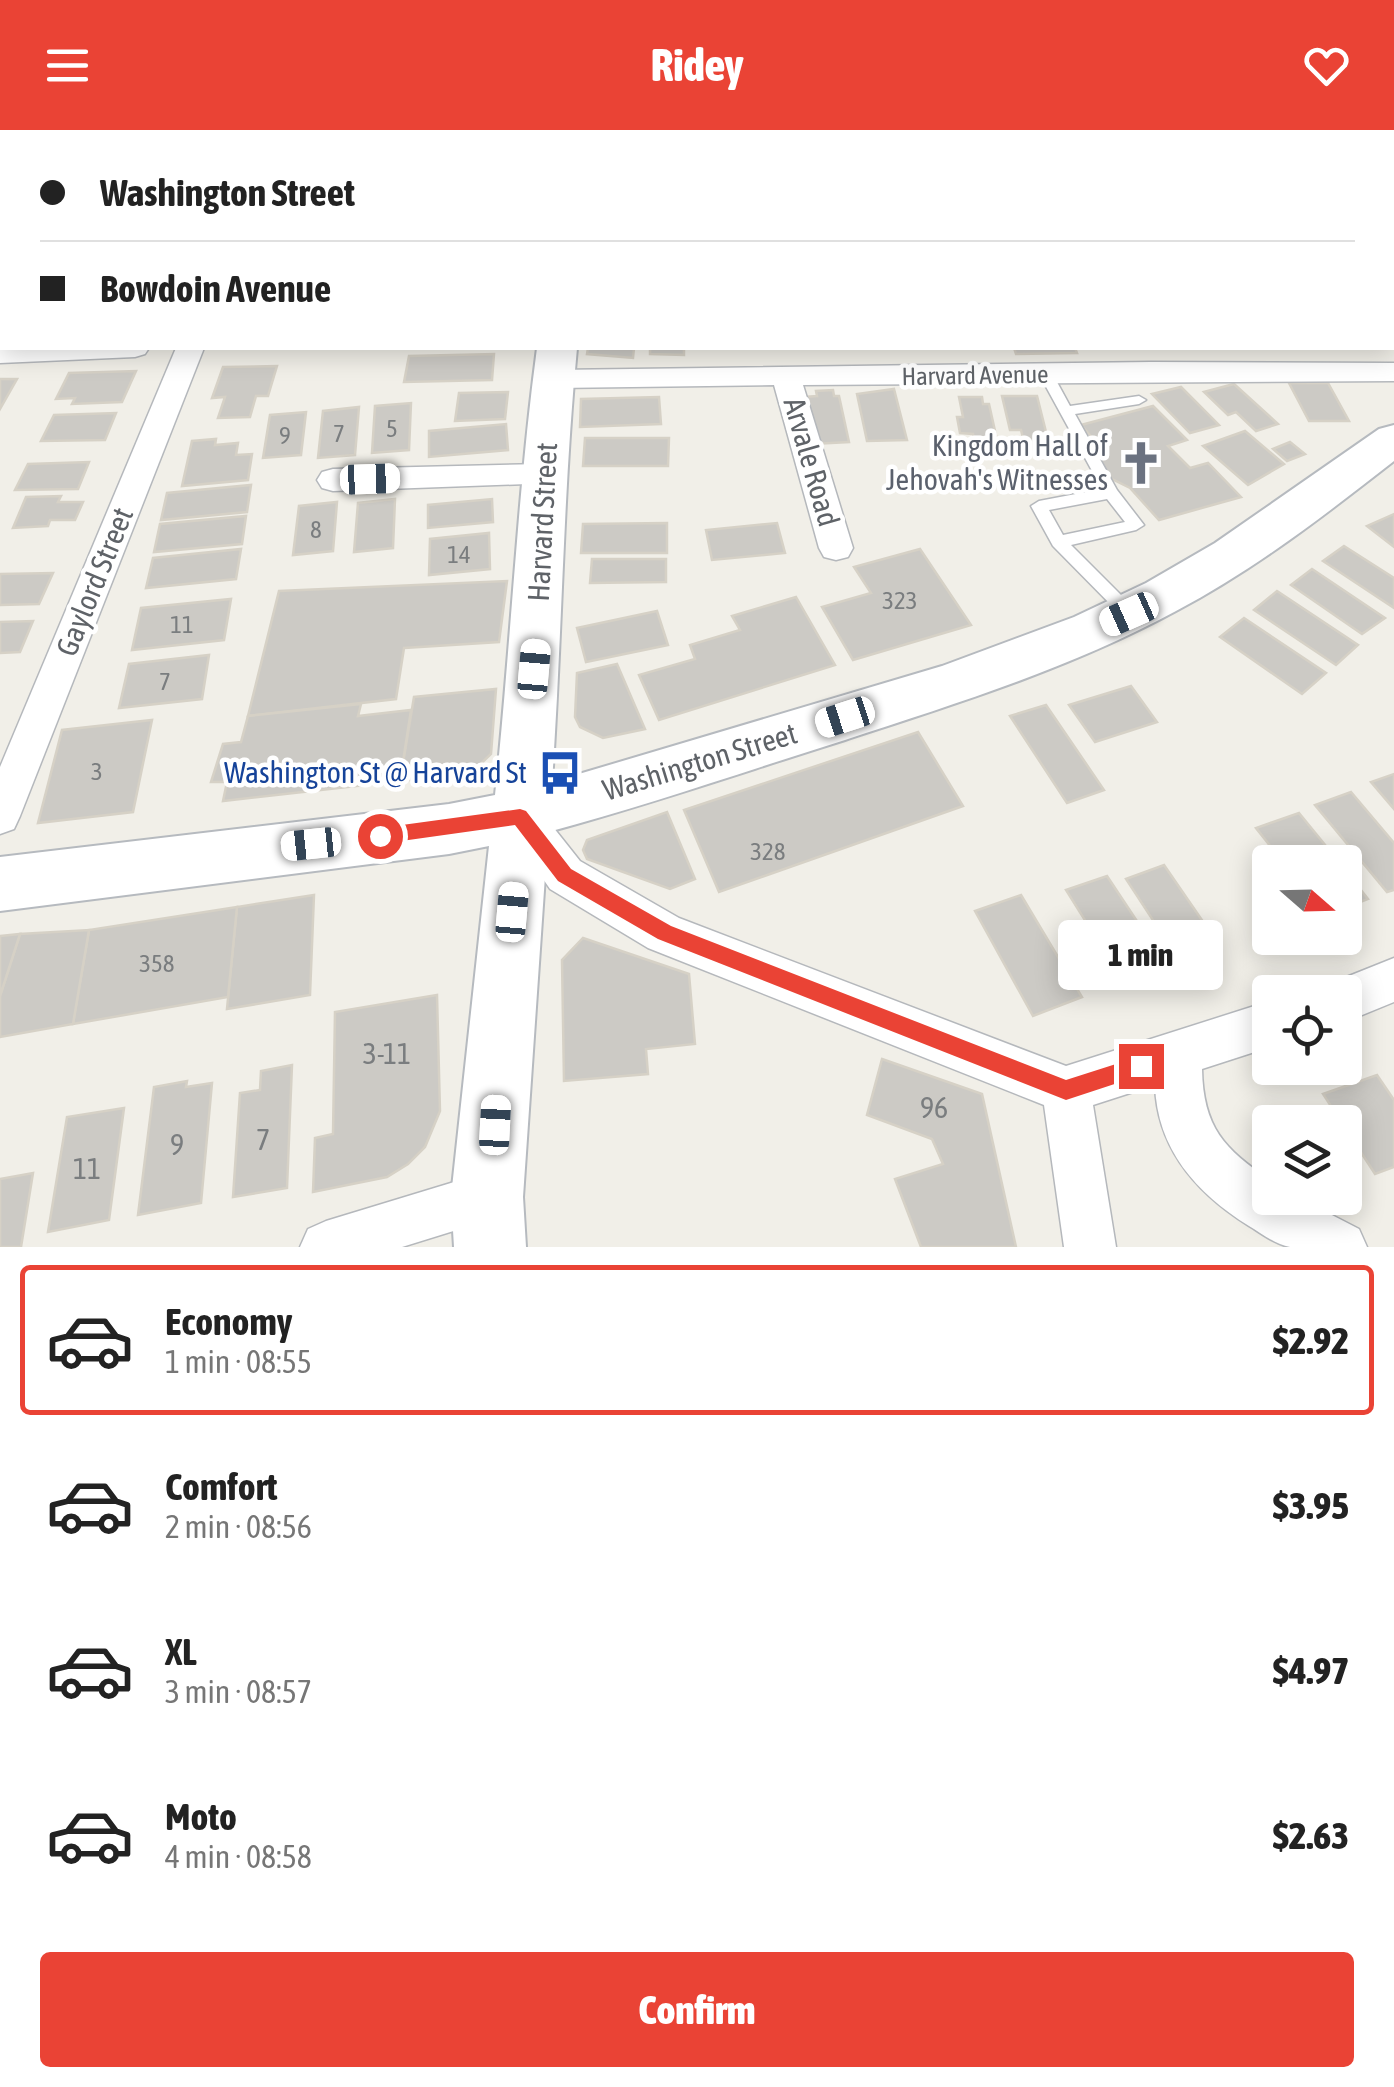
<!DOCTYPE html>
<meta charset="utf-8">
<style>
body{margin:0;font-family:"Asap Condensed",sans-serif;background:#f6f6f6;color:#222;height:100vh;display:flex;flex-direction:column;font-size:38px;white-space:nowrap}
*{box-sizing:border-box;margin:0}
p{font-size:32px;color:#767676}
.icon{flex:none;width:55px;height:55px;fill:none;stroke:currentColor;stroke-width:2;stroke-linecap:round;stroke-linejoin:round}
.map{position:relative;height:1117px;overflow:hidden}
.side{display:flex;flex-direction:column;background:#fff;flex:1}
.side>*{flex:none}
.hud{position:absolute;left:0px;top:0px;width:1395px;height:220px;box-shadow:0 5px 25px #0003;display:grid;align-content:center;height:220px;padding:0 40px;background:#fff}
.needle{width:65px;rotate:110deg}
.buttons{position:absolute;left:1252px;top:715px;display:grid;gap:20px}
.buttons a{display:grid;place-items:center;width:110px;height:110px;border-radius:10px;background:#fff;box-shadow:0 5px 25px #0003;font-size:50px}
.end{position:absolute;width:45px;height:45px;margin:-22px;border:12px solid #ea4335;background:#fff;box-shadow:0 0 0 5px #fff}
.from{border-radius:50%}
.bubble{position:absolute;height:70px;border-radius:10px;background:#fff;box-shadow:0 5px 25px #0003;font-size:32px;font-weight:800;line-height:70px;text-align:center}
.car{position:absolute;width:30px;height:60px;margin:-30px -15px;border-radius:12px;box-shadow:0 0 8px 2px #0007;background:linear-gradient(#fff 24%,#345 0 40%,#fff 0 76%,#345 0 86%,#fff 0)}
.hud b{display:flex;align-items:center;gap:35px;height:95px;font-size:38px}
.hud b+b{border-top:2px solid #e0e0e0}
.hud i{width:25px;height:25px;background:#222}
ul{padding:18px 0 0;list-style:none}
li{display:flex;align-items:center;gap:30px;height:150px;margin:0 20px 15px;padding:0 20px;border:5px solid transparent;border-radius:10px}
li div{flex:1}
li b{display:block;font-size:38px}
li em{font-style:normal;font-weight:800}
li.current{border-color:#ea4335}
li>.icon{width:90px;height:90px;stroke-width:1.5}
.primary-button{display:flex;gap:20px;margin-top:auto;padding:20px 40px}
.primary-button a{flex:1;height:115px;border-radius:10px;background:#ea4335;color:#fff;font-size:40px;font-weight:800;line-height:115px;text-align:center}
header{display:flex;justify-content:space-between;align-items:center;height:130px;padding:0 40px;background:#ea4335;color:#fff;font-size:45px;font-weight:800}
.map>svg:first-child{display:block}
.building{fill:#cccac5;stroke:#d6d1c6;stroke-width:2.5}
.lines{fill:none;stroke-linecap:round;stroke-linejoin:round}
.lane-casing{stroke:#b5b8bc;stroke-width:3}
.street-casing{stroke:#b5b8bc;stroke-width:3}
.secondary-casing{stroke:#b6babf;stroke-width:4}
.lane{fill:#fff;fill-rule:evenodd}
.street{fill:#fff;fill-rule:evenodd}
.secondary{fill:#fff;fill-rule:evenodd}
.route{fill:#ea4335}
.labels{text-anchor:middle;stroke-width:9;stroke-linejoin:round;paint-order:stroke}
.far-street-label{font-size:25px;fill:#5f6368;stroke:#fff}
.number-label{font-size:25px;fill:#7a7d7f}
.worship-label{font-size:30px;fill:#5b616d;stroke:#fff;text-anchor:end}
.street-label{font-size:30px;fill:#5f6368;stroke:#fff}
.transit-label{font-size:30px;fill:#164399;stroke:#fff;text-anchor:end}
.near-number-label{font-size:30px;fill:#7a7d7f}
</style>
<header><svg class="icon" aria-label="menu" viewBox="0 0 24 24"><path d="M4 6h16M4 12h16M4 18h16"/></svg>Ridey<svg class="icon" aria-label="heart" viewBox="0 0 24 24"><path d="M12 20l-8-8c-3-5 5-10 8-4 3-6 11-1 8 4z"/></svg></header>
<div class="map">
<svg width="1394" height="1117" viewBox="0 0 1394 1117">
<rect width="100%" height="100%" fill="#f1efe8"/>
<g class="building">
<path d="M588,218H634L633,228L587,224Z"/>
<path d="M650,218H684V225L650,224Z"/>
<path d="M1014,218H1091H1075L1077,223L1016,224Z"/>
<path d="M494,224L492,250L404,252L409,226Z"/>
<path d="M277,236L268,266H256L250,287L218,288L225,267L212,268L223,237Z"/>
<path d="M136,241L122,272L72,274L75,268L56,269L69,243Z"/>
<path d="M0,249H17L0,279Z"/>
<path d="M1289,253H1328L1349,291H1309Z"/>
<path d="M1234,254L1278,294L1256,301L1236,282L1228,285L1204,262Z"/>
<path d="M1181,257L1219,295L1190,303L1152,264Z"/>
<path d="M894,259L907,310L867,311L857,264Z"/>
<path d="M833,260L834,266H839L849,312L813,314L805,267L817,266L816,261Z"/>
<path d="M508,262L505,289L455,291L459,263Z"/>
<path d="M1002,266H1037L1050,318L1026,320L1021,300H1010Z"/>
<path d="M659,267L661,294L580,297L581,269Z"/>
<path d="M959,267H982L983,274H989L999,319L976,318L973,304L960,303L957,287H963Z"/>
<path d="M411,273L409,320L372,323L375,276Z"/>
<path d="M1153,276L1187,310L1168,316L1190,338L1208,333L1241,367L1159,390L1130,358L1108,347L1098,330L1097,313L1081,295Z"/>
<path d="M359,277L355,325L318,328L323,281Z"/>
<path d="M306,282L301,325L263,328L270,285Z"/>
<path d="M116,283L105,310L41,311L54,285Z"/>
<path d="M506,294L508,320L429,327V301Z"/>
<path d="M1245,301L1284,334L1248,355L1203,316Z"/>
<path d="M585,308H669L668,336H583Z"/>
<path d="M216,309L215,315L238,313L236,325L252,324L248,350L182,356L192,311Z"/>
<path d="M1290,312L1305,324L1287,331L1273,319Z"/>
<path d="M89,332L78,359L15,360L28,334Z"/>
<path d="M251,355L247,382L161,390L167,363Z"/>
<path d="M61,366L58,372H83L75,390H50L48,396L13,398L26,367Z"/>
<path d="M395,369L393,418L354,422L358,373Z"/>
<path d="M492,369L493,392L428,398V375Z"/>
<path d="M337,372L333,421L293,425L299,376Z"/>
<path d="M1394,384V417L1367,396Z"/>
<path d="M246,386L242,414L154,422L160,394Z"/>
<path d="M667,393V423H581L583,394Z"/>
<path d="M777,393L785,423L712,430L706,400Z"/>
<path d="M489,403L490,439L429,445L430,409Z"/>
<path d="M1344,416L1394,448V478L1323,431Z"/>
<path d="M241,419L236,449L146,458L153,428Z"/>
<path d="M920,419L971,495L853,530L822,477L871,463L854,437Z"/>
<path d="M592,429H666V452L590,453Z"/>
<path d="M1312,439L1385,488L1362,504L1291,455Z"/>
<path d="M53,443L39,474L0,475V444Z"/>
<path d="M507,451L499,512L404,518L396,569L248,586L279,461Z"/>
<path d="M1277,461L1358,515L1336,535L1254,480Z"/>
<path d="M796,467L835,535L659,590L639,545L695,529L690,515L740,500L732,486Z"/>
<path d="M231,469L224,510L132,520L141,478Z"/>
<path d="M657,481L668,515L586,532L577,498Z"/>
<path d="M1244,488L1326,543L1302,564L1220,507Z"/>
<path d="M33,491L20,522L0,523V492Z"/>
<path d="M209,525L202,569L119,578L129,534Z"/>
<path d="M617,534L645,599L603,608L580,597L575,587L577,543Z"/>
<path d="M1131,556L1157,592L1095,612L1069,575Z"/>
<path d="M496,559L491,624L471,643L400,651L414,567Z"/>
<path d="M361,574L358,586L411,580L400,651L223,671L227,652H211L223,614L241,612L248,586Z"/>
<path d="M1046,575L1104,660L1067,673L1010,586Z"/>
<path d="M152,590L133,682L38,693L62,600Z"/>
<path d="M918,602L963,676L719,762L684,680Z"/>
<path d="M1394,644V679L1371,652Z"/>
<path d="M1351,662L1394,713V760L1387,762L1315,675Z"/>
<path d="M667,682L695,749L670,759L587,729L583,720L587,710Z"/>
<path d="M1299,683L1339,732H1283L1256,698Z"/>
<path d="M1164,735L1219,815L1179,830L1126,749Z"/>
<path d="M1345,740L1368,769L1345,778Z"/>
<path d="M1107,746L1166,835L1123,851L1066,760Z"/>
<path d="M314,765L310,865L227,879L237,777Z"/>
<path d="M1021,765L1082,867L1033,886L975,781Z"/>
<path d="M237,777L228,867L73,894L89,800Z"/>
<path d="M89,800L73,894L0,907V866L20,804Z"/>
<path d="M20,804L0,866V806Z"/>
<path d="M583,808L689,844L695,914L646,919L648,944L564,951L562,830Z"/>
<path d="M437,865L440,981L425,1017L408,1034L387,1047L313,1062L315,1008L333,1004L335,882Z"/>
<path d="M882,929L982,964L1016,1117H921L895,1049L943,1034L932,1009L867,985Z"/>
<path d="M292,935L287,1058L233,1067L240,963L260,960L261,941Z"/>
<path d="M1377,945L1394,970V1037L1375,1044L1323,964Z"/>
<path d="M187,951L186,957L212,953L201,1073L138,1085L154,957Z"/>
<path d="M124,978L109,1090L48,1102L67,987Z"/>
<path d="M33,1043L21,1117H0V1049Z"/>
</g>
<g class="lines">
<g class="lane-casing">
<path id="lane" d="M1046,240L1051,241L1070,276L1139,266L1146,270L1139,274L1075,284L1117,360L1144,395L1136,400L1071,415L1135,479L1137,483L1135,487H1123L1053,416L1031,376L1039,371L1102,359L1039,244ZM1107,369L1125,392L1063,405L1049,380Z"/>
</g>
<g class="street-casing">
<g id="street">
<path d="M2,114V133L0,134V115Z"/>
<rect x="1392" y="189" width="2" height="17"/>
<path d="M0,215L2,218H149L145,224L135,227L0,233Z"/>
<path d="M176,218H204L20,686L14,699L0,704V637Z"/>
<path d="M1151,232L1394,233V251L803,255L853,418L848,427L836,430L824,427L819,418L774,255L556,258L546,256L541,249L546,242L556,240Z"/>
<path d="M542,334L553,337L558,345L553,353L333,361L322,358L317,350L322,342L333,339Z"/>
<path d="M520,668L534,673L580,731L679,788L1066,936L1270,871V917L1202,939C1203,997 1224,1019 1270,1050V1068H1299L1359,1099L1367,1117C1342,1117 1314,1117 1290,1117C1276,1115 1261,1103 1249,1096C1196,1063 1157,1019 1155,955L1093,975L1116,1117H1064L1044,975L648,818L550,759L500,686L506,673Z"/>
<path d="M1394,828V872L1345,892V862H1325L1329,854Z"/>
<path d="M487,1042L505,1049L512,1067L505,1085L402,1117H300L308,1099L326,1091Z"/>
</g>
</g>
<g class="secondary-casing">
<g id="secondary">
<path d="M279,0H316L317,2H281Z"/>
<path d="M537,218H577C563,362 562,507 552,652L942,536L1074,487L1146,453L1215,413L1379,299L1394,295V331C1325,385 1254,440 1176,481C1071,538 958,573 845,610C746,641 648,675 548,702L523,1067L526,1117H454L451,1067L489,716L449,724L0,781V727L449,674L495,665C511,516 517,366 537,218Z"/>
</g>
</g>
<use href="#lane" class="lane"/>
<use href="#street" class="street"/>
<use href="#secondary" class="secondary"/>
</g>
<path class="route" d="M520,679L526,681L571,739L671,796L1066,950L1141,926L1148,929L1151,936L1148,943L1066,970L658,809L558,751L515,695L380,714L371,706L380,698Z"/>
<defs>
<g id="church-bare" transform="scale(3.45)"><path d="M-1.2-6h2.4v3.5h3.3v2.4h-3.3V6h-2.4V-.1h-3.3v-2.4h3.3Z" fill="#6b7280" stroke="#fff" stroke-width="2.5" paint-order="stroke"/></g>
<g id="bus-bare" transform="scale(3.45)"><path d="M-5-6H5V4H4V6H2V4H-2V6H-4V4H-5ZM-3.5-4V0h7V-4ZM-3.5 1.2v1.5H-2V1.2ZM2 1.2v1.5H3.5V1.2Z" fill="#1a4fb4" stroke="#fff" stroke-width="2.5" paint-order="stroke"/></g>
</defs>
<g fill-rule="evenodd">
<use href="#church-bare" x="1141" y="333"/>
<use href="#bus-bare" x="560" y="643"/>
</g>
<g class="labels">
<g class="far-street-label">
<text transform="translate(975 245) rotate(-1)" y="9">Harvard Avenue</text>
</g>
<g class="number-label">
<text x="392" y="307">5</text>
<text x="339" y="312">7</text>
<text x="285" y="314">9</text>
<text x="316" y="408">8</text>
<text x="459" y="433">14</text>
<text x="900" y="479">323</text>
<text x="182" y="503">11</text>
<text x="165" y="560">7</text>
<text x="97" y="650">3</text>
<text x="768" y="730">328</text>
<text x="157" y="842">358</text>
</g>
<g class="worship-label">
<text x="1108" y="326">Kingdom Hall of<tspan x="1108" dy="34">Jehovah's Witnesses</tspan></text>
</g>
<g class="street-label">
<text transform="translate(811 332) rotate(74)" y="10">Arvale Road</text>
<text transform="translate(543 392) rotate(-87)" y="10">Harvard Street</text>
<text transform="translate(95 452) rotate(-68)" y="10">Gaylord Street</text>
<text transform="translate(700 632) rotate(-17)" y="10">Washington Street</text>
</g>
<g class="transit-label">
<text x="527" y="653">Washington St @ Harvard St</text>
</g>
<g class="near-number-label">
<text x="387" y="934">3-11</text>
<text x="934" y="988">96</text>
<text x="263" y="1020">7</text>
<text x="177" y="1025">9</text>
<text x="87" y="1049">11</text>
</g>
</g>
</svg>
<div class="buttons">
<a><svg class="needle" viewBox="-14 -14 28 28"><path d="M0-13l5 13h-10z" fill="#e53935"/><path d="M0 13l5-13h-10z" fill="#767676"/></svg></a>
<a><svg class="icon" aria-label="locate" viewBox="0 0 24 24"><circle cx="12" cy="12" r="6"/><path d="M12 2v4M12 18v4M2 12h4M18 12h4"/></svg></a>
<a><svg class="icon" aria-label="layers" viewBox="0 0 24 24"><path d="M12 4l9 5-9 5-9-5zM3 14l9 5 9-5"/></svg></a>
</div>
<i class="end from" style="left:380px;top:706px"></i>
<i class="end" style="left:1141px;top:936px"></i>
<div class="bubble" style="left:1058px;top:790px;width:165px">1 min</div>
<i class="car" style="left:370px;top:349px;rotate:88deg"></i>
<i class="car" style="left:1129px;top:484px;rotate:246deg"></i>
<i class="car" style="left:534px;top:539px;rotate:5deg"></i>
<i class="car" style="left:845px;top:587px;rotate:252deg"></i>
<i class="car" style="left:311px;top:714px;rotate:264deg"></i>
<i class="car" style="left:512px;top:782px;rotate:5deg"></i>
<i class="car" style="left:495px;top:995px;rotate:3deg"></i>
<div class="hud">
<b><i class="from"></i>Washington Street</b>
<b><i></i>Bowdoin Avenue</b>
</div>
</div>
<section class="side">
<ul>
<li class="current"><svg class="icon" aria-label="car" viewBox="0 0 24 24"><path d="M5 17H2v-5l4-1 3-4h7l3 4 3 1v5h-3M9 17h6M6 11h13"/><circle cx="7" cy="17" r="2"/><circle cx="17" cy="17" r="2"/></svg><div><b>Economy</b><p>1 min · 08:55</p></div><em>$2.92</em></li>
<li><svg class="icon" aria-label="car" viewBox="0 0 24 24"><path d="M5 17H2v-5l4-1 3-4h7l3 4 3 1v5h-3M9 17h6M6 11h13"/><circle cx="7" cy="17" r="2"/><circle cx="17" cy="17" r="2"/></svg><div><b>Comfort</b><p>2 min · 08:56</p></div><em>$3.95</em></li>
<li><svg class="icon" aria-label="car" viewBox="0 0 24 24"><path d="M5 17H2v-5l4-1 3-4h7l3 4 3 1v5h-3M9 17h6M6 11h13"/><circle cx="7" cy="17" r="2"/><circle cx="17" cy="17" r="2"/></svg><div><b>XL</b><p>3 min · 08:57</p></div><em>$4.97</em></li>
<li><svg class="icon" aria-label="car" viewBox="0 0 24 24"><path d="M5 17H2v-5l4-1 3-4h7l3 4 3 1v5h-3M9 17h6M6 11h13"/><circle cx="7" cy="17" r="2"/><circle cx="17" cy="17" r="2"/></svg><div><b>Moto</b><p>4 min · 08:58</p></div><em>$2.63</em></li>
</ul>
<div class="primary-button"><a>Confirm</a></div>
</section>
